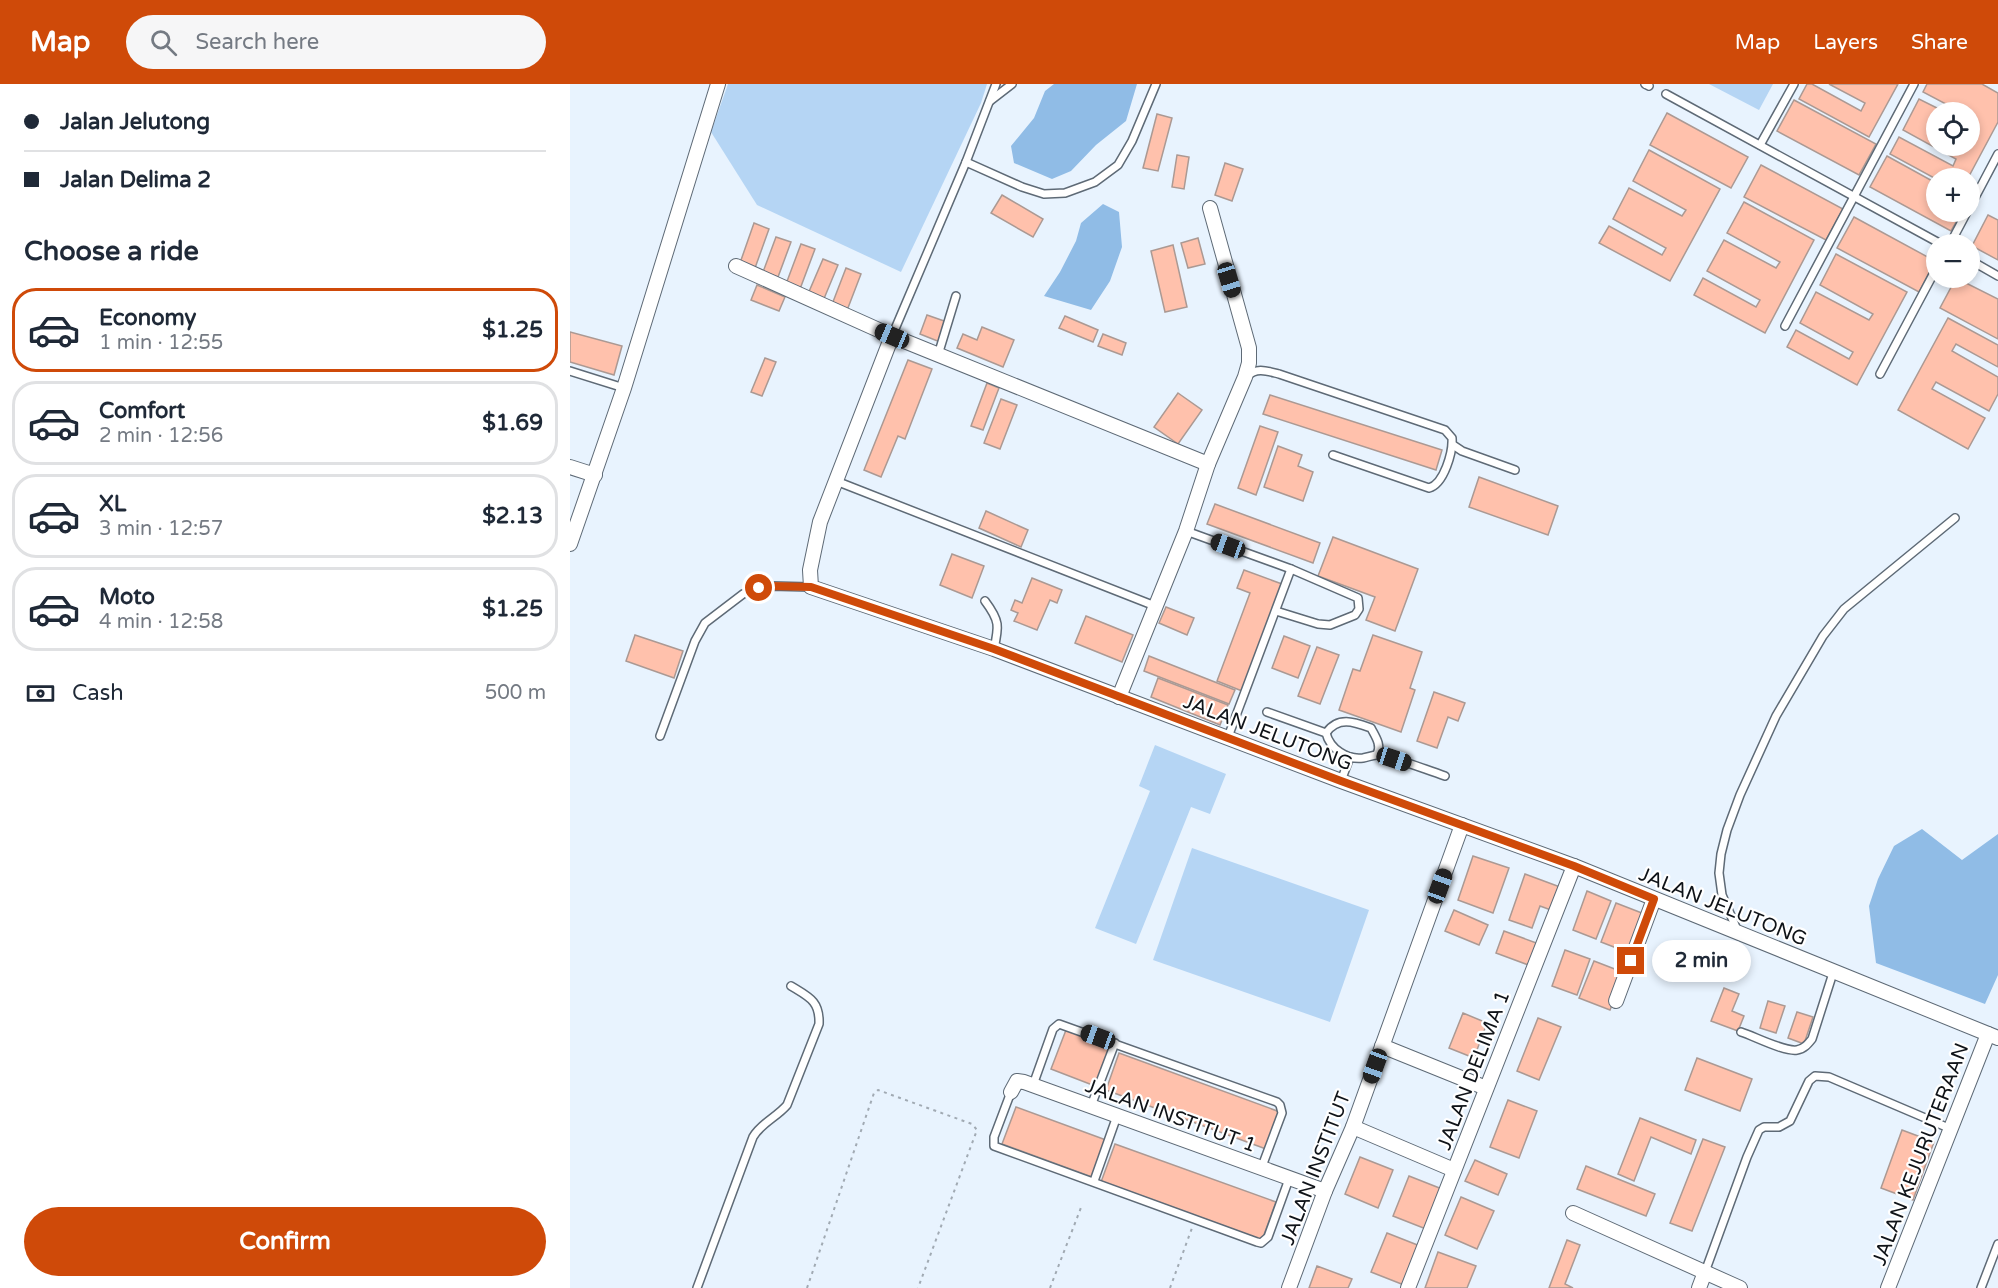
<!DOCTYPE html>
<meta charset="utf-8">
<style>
body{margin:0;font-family:"Varela Round",sans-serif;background:#f6f6f7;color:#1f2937;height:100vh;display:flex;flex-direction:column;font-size:22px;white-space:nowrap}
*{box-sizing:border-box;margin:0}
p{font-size:20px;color:#747a83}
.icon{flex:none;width:33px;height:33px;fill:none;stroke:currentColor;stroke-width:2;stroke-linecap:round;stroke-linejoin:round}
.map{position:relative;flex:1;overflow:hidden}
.sheet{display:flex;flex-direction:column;background:#fff;width:570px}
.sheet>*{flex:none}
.hud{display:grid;align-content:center;height:132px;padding:0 24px;background:#fff}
.controls{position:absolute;left:1356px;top:18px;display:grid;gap:12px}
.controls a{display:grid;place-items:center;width:54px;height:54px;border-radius:50%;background:#fff;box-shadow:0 3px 9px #0003;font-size:30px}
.end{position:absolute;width:27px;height:27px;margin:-14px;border:8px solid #cf4a09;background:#fff;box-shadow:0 0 0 3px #fff}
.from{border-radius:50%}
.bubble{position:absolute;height:42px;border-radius:21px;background:#fff;box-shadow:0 3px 9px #0003;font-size:20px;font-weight:700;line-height:42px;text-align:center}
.car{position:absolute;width:18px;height:36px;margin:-18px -9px;border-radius:8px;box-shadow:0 0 4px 2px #0007;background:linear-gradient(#222 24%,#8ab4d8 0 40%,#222 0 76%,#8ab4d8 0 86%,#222 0)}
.hud b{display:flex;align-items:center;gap:21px;height:57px;font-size:22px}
.hud b+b{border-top:2px solid #e0e1e3}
.hud i{width:15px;height:15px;background:#1f2937}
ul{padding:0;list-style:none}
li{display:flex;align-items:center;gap:18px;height:84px;margin:0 12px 9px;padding:0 12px;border:3px solid #e0e1e3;border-radius:24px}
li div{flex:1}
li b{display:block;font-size:22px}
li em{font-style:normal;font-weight:700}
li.selected{border-color:#cf4a09}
li>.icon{width:54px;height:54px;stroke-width:1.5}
h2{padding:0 24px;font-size:27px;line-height:72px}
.pay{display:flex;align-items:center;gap:15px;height:66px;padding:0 24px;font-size:22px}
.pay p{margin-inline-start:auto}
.primary-button{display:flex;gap:12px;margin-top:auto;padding:12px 24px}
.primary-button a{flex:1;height:69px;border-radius:36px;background:#cf4a09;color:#fff;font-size:24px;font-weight:700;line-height:69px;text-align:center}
header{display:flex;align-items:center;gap:36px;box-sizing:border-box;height:84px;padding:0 30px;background:#cf4a09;color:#fff}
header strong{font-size:28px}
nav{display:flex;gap:33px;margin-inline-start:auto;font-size:21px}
.search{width:420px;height:54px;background:#f6f6f7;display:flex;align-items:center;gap:15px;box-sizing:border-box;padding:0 21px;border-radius:33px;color:#747a83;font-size:22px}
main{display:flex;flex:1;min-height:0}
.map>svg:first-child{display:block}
.green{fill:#b5d5f4}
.water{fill:#90bce6}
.building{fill:#ffc1ac;stroke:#ab9993;stroke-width:1.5}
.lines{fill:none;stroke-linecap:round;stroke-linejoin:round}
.service-casing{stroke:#5e6a76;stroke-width:10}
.minor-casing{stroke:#5e6a76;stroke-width:16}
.path{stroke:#a1aab3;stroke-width:2;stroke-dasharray:3 4.5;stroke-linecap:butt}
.service{stroke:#fff;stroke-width:7}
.minor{stroke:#fff;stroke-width:14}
.route{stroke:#cf4a09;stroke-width:8}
.labels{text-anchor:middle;stroke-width:4.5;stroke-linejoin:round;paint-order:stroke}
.street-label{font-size:20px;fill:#0f1318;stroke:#fff}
</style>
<header>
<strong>Map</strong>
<div class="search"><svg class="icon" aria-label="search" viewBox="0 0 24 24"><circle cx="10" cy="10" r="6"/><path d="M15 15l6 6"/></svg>Search here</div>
<nav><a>Map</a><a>Layers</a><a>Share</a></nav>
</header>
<main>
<section class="sheet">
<div class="hud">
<b><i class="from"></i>Jalan Jelutong</b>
<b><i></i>Jalan Delima 2</b>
</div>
<h2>Choose a ride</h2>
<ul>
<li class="selected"><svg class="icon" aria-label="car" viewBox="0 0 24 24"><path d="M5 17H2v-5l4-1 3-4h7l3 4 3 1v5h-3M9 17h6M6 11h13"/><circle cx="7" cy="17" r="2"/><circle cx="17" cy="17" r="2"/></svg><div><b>Economy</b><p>1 min · 12:55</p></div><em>$1.25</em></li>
<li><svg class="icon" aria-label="car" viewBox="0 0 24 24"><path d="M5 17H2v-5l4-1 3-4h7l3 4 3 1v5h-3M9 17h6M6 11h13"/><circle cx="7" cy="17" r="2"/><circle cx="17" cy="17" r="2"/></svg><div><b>Comfort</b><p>2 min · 12:56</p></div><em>$1.69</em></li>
<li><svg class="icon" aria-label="car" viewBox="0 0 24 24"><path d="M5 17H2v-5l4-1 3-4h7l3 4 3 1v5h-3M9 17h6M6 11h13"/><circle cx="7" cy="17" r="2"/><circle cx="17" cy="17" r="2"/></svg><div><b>XL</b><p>3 min · 12:57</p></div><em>$2.13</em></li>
<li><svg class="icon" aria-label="car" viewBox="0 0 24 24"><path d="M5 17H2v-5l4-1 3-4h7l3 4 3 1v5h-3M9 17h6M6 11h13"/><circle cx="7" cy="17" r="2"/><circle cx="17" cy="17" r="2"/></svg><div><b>Moto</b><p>4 min · 12:58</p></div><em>$1.25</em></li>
</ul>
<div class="pay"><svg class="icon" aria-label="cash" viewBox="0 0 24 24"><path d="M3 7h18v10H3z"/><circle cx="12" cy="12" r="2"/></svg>Cash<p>500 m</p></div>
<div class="primary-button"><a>Confirm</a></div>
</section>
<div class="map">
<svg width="1428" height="1204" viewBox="0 0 1428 1204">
<rect width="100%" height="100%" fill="#e8f3fe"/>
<g class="green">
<path d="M158,0H417L411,19L331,188L187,121L141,48Z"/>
<path d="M1139,0H1203L1189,26Z"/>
<path d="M585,661L656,690L640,730L621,723L566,860L525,844L580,707L569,702Z"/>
<path d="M622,764L799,826L760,938L583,876Z"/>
</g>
<g class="water">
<path d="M484,0H567L556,37L526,61L501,87L482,95L444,79L441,62L464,34L475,7Z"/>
<path d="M533,120L549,128L552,163L540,197L521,226L474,212L490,188L506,157L511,139Z"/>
<path d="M1352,745L1392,776L1428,750V891L1415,920L1306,879L1299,822L1308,795L1324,762Z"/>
</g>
<g class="building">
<path d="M1237,0H1242L1291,27L1295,19L1259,0H1328L1299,53L1229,15Z"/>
<path d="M1357,0H1412L1428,9V38L1398,94L1366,95L1320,70L1329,53L1383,82L1386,75L1333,46L1349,15L1375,28H1366V62H1400V42L1403,43L1406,37L1400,33V28H1391L1353,8Z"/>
<path d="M1224,16L1306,60L1289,91L1207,47Z"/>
<path d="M1097,29L1178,73L1161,104L1080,61Z"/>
<path d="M587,30L602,34L588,87L573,84Z"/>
<path d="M1079,66L1150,105L1100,197L1029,159L1039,142L1092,171L1096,164L1043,135L1059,104L1112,132L1116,126L1063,97Z"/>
<path d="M607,71L619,73L614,105L602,103Z"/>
<path d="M1317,72L1366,99V128H1392L1381,147L1300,103Z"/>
<path d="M655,79L673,85L662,117L645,111Z"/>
<path d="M1191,81L1273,125L1256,156L1174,113Z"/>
<path d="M432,111L473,135L463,153L421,129Z"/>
<path d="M1174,118L1244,156L1195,249L1124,211L1133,194L1186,223L1190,216L1137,187L1154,156L1206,184L1210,178L1157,149Z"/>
<path d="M1418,131L1428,136V176L1402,162Z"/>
<path d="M1284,133L1365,177L1349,208L1267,164Z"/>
<path d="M184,139L199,145L185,184L170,179Z"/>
<path d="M206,153L221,158L208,193L193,188Z"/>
<path d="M628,154L635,180L618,184L611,159Z"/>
<path d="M231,160L245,165L230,205L216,200Z"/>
<path d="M603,161L617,223L595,228L581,167Z"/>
<path d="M1266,170L1337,208L1287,301L1217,263L1226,246L1279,275L1283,268L1230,239L1246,208L1299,236L1303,230L1250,201Z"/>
<path d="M253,175L268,181L253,217L238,210Z"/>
<path d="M276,184L291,190L276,229L261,223Z"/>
<path d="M1386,194L1428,215V255L1370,224Z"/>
<path d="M187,201L215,213L209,227L181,216Z"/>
<path d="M357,231L377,238L370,258L350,250Z"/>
<path d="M495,232L528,246L523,258L489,244Z"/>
<path d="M1378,234L1428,261V283L1386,260L1382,267L1428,293V310L1419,327L1366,298L1362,305L1415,334L1398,365L1328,326Z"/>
<path d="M412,243L444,256L433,283L387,264L393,250L407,256Z"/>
<path d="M0,248L52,262L44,291L0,278Z"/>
<path d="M533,250L556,259L552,271L528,262Z"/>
<path d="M195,274L206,278L192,312L181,308Z"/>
<path d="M338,276L362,285L335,355L328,352L311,393L294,386Z"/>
<path d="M417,299L429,304L413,346L401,342Z"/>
<path d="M608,309L632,326L608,360L584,343Z"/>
<path d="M700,311L872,366L866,386L693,330Z"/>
<path d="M431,315L447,321L430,365L414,359Z"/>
<path d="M690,342L708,348L686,411L668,404Z"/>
<path d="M708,362L732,371L728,382L743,388L733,417L694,403Z"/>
<path d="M909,393L988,422L978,451L899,423Z"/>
<path d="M645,420L750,459L743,479L637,440Z"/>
<path d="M416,427L458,446L451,463L409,444Z"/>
<path d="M763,453L848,485L825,547L796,536L805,513L748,492Z"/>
<path d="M382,470L414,482L402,514L370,501Z"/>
<path d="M674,486L712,500L672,607L647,597L680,509L667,504Z"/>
<path d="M462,494L492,506L487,519L480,516L467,546L444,537L448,529L441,526L445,516L452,519Z"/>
<path d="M596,523L624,534L617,551L589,539Z"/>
<path d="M516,532L563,551L552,578L505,559Z"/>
<path d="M65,551L113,567L104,594L56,577Z"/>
<path d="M803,551L852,568L840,604L845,606L831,648L769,626L783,585L790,587Z"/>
<path d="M714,552L740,562L728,594L702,584Z"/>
<path d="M747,563L769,571L750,620L728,612Z"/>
<path d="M579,572L665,606L659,620L574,587Z"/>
<path d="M588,594L658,621L650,641L581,613Z"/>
<path d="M864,608L895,619L888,637L878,633L867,664L847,657Z"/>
<path d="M903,772L939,784L923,829L888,816Z"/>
<path d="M955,790L990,803L981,826L970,822L962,844L939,836Z"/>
<path d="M1017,807L1041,817L1026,855L1003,846Z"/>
<path d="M1046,819L1077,831L1062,870L1031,858Z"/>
<path d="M884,826L918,841L909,861L875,847Z"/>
<path d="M934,847L969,860L961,882L926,869Z"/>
<path d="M995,866L1020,875L1007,911L982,902Z"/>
<path d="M1024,877L1055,889L1040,926L1009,914Z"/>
<path d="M1154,904L1169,910L1162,927L1174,932L1168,947L1141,937Z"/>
<path d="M1198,917L1215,922L1206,949L1190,944Z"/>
<path d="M1227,928L1243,933L1234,960L1218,954Z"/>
<path d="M893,929L917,939L904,974L879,964Z"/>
<path d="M968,934L991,943L969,996L947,987Z"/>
<path d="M496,946L540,963L525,1002L481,985Z"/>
<path d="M549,969L710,1028L696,1065L536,1006Z"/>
<path d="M1127,974L1182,995L1170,1027L1115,1006Z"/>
<path d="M938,1016L967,1027L949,1074L920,1063Z"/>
<path d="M446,1023L536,1056L522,1093L432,1060Z"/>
<path d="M1070,1034L1126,1056L1121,1070L1081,1053L1064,1097L1048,1090Z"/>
<path d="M1332,1046L1364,1058L1343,1116L1311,1104Z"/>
<path d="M1133,1055L1155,1063L1122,1147L1100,1139Z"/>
<path d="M545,1060L706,1118L692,1156L531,1098Z"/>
<path d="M790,1073L823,1086L808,1124L775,1110Z"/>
<path d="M905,1076L937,1090L928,1111L895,1097Z"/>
<path d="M1016,1082L1085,1110L1076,1132L1007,1105Z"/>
<path d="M839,1092L872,1105L856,1145L823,1132Z"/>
<path d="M891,1113L924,1127L907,1165L875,1151Z"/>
<path d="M817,1149L850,1162L834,1201L801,1188Z"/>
<path d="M997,1156L1010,1161L995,1200L1003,1204H979Z"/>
<path d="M868,1168L906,1182L897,1204H855Z"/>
<path d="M747,1182L782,1195L778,1204H739Z"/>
</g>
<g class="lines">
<g class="service-casing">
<g id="service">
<path d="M1075,0L1079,2"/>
<path d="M1096,10L1371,160"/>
<path d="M420,17L442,0"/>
<path d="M1190,61L1224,0"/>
<path d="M396,78L452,103L474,110L495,109L525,98L548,81L562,57L586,0"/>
<path d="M1400,123L1428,70"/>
<path d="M1380,160L1397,128"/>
<path d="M1400,176L1428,192"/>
<path d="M1215,242L1344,0"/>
<path d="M322,252L396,78L426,0"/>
<path d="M368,271L386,212"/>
<path d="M0,287L54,304"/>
<path d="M1310,290L1366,185"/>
<path d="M677,292C687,283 697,287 709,290L875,346L882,354C883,368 874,400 859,404L763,371"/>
<path d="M883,361L892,367L945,386"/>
<path d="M266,397L585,522"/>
<path d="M616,447L721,485L788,514L789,525L785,531L760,541L748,540L706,527"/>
<path d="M415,517C430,537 429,542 424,565"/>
<path d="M697,628L756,649C760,665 777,676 793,674C799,673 805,670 811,671C832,676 854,685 875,692"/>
<path d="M756,649C768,632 784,638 801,644C805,652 812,661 807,670"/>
<path d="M90,652L125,557L135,539L173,510L189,504L201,502L241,503"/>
<path d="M658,653L721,485"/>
<path d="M771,697L780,673"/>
<path d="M1168,848L1152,811L1149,789L1151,770L1157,746L1170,711L1206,632L1253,552L1274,525L1385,434"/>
<path d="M1171,948C1184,952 1214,968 1227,966C1234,965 1238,960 1242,955L1263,889"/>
<path d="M463,1001L483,945L489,940L707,1018L710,1021L712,1029L691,1085"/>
<path d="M441,1008L424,1053V1062L687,1158L691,1159L698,1153L719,1095"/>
<path d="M521,1022L545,959"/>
<path d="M524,1097L547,1032"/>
<path d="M1135,1188L1177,1073L1189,1046L1194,1043H1209L1220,1037L1239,997L1245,992L1259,993L1381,1045"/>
<path d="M127,1204L183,1053C191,1039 207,1033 217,1021L249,940C250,917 239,913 221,902"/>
<path d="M1411,1204L1428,1160"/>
</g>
</g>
<g class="minor-casing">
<g id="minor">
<path d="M166,182L322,252L638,380"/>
<path d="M322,252L250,438L240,486L241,503L424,565L771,697L1004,782L1428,954"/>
<path d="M0,383L25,391"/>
<path d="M0,460L54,304L148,0"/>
<path d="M549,613L616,447L638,380L675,293L679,279V264L640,124"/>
<path d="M1046,917L1084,815"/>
<path d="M812,962L916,1004"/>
<path d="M441,1008L447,997L454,998L755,1107"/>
<path d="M783,1043L884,1086"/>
<path d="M1003,1129L1170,1204"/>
<path d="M719,1204L755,1107L783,1043L892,741"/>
<path d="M838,1204L1004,782"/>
<path d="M1129,1204L1135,1188"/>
<path d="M1318,1204L1418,950"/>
</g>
</g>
<g class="path">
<path d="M237,1204L304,1009L308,1006L402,1040L407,1046L348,1204"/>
<path d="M480,1204L512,1121"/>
<path d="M600,1204L622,1144"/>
</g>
<use href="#service" class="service"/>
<use href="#minor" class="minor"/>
</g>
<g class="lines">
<path class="route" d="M189,504L201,502L241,503L424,565L771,697L1004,782L1084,815L1061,877"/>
</g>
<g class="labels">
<g class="street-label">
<text transform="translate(698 648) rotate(21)" y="7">JALAN JELUTONG</text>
<text transform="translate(1153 822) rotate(22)" y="7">JALAN JELUTONG</text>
<text transform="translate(903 986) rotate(-69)" y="7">JALAN DELIMA 1</text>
<text transform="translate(601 1031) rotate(20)" y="7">JALAN INSTITUT 1</text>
<text transform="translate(1350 1070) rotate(-69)" y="7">JALAN KEJURUTERAAN</text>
<text transform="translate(745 1084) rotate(-69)" y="7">JALAN INSTITUT</text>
</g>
</g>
</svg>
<div class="controls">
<a><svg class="icon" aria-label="locate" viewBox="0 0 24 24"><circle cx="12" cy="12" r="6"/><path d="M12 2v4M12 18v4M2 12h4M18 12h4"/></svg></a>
<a>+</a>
<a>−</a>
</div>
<i class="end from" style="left:189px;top:504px"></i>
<i class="end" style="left:1061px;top:877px"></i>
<div class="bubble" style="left:1082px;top:856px;width:99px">2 min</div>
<i class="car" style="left:659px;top:196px;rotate:163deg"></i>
<i class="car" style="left:322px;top:252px;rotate:293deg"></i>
<i class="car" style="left:658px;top:462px;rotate:290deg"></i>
<i class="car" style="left:824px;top:675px;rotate:108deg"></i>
<i class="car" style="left:870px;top:802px;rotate:20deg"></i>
<i class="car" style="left:528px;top:953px;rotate:290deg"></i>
<i class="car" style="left:805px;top:982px;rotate:200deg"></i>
</div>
</main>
